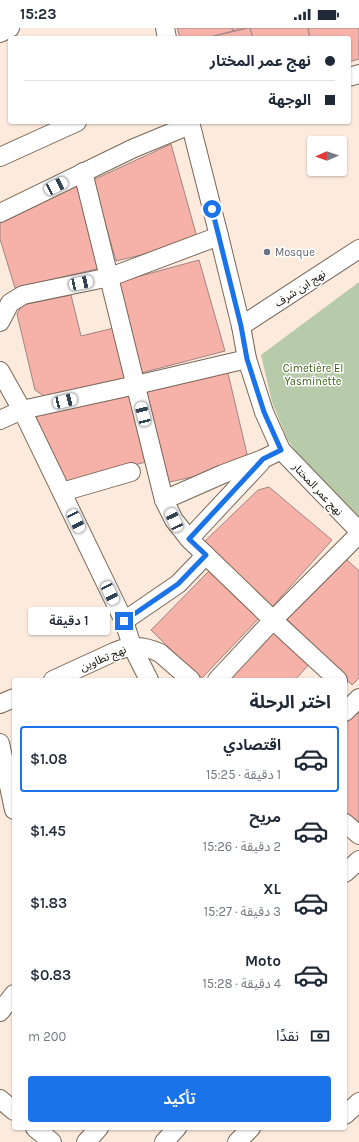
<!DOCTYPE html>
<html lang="ar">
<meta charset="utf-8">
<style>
body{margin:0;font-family:Karla,"Noto Sans Arabic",sans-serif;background:#f2f2f3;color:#1f2937;direction:rtl;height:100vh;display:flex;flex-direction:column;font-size:15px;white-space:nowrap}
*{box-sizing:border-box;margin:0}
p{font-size:13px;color:#747a83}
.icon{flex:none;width:22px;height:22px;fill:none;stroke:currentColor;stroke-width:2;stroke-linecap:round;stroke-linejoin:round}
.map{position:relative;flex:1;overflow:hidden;direction:ltr}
.details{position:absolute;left:12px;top:650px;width:335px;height:452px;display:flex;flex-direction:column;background:#fff;border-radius:4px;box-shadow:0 1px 3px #0004;direction:rtl}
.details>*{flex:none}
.hud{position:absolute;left:8px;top:8px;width:343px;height:88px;border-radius:4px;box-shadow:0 1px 3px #0004;direction:rtl;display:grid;align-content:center;height:88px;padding:0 16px;background:#fff}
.needle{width:26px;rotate:268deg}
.buttons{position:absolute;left:307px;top:108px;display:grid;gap:8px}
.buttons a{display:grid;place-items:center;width:40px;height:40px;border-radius:4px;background:#fff;box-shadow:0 1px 3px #0004;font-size:20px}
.end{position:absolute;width:18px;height:18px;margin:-9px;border:5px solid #1a73e8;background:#fff;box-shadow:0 0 0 2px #fff}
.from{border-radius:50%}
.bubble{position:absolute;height:28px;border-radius:4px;background:#fff;box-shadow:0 1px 3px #0004;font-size:13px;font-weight:600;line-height:28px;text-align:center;direction:rtl}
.car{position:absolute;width:12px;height:24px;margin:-12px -6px;border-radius:5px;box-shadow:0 0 3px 1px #0007;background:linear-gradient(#fff 24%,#345 0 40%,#fff 0 76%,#345 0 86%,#fff 0)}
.hud b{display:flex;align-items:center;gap:14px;height:38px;font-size:15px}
.hud b+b{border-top:1px solid #e0e1e3}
.hud i{width:10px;height:10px;background:#1f2937}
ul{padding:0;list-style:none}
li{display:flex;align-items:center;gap:12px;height:66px;margin:0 8px 6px;padding:0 8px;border:2px solid transparent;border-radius:4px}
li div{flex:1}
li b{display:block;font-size:15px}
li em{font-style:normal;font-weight:600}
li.active{border-color:#1a73e8}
li>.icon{width:36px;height:36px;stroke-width:1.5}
h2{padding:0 16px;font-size:18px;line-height:48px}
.pay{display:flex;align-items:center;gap:10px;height:44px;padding:0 16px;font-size:15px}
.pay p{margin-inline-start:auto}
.action{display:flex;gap:8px;margin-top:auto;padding:8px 16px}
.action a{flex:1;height:46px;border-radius:4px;background:#1a73e8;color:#fff;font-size:16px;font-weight:600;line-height:46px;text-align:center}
.status{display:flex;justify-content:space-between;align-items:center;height:28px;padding:0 20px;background:#fff;direction:ltr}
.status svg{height:11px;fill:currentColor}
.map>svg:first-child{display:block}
.green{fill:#b7cbaa}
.building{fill:#f6b1a9;stroke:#a08582}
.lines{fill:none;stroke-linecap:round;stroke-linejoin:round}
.minor-casing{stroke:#786656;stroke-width:20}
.minor{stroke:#fff;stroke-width:18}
.route{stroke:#1a73e8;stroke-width:5}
.worship-dot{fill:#6b7280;stroke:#fff;stroke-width:1.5}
.labels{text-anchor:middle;stroke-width:3;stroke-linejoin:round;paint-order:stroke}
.worship-label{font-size:11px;fill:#5b616d;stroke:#fff;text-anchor:start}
.street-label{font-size:11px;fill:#160f09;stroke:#fff}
.park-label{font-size:11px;fill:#375d10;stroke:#fff}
</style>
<div class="status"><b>15:23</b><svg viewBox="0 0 49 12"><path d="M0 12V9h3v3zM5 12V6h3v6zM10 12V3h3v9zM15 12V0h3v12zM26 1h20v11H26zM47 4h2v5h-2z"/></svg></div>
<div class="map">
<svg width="359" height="1114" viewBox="0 0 359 1114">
<rect width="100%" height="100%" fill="#fcebdd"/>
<path class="green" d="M359,254V490L309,442L287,411L272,374L261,327Z"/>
<g class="building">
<path d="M177,0H232L233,3L206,10H180Z"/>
<path d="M232,0H248L233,3Z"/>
<path d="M248,0H250L253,10H206Z"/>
<path d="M250,0H308L310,10H253Z"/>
<path d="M308,0H359V31L349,34V10H310Z"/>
<path d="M171,116L198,213L116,233L93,152Z"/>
<path d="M78,157L101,240L15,260L0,211V195Z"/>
<path d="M199,232L225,323L141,345L118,254Z"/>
<path d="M71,267L81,308L114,300L126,350L47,370L35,362L17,286L22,277Z"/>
<path d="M227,341L247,426L229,441L165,455L144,363Z"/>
<path d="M131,366L146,434L66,454L35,387Z"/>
<path d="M269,459L332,512L272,579L202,516L258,462Z"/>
<path d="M346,531L359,543V650L352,657L285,589Z"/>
<path d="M210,542L261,588L201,651L151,602Z"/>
<path d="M274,604L310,635L295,652H229Z"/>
<path d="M358,683H359V797L345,785V696Z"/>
</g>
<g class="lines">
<g class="minor-casing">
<g id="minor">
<path d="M165,0L167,10"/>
<path d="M0,5L10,0"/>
<path d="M349,49L359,46"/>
<path d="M190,94L219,208L241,298L247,331L264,384L281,422L359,503"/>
<path d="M0,129L77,94"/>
<path d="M83,144L164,472L174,492L189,511L273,592L338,652"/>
<path d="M0,185L134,120L190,97"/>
<path d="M0,294L10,275L23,267L110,249L219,208"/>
<path d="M241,298L359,221"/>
<path d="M0,343L22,382L124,593L132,618L149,652"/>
<path d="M0,392L22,382L136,357L247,331"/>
<path d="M62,464L131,444"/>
<path d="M164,472L223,446L263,431L281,422"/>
<path d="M189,511L261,434"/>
<path d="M124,593L178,556L206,527"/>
<path d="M53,652L114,624C131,617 143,617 160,625L191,652"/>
<path d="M217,652L273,592L359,506"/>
<path d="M0,676L14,670"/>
<path d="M345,684L359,670"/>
<path d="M0,715L14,782"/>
<path d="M345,795L359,807"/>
<path d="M345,845L359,832"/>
<path d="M0,984L14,966"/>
<path d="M0,1071L14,1083"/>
<path d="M345,1087L359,1074"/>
<path d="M35,1100L52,1114"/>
<path d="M86,1114L99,1100"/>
<path d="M164,1114L177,1100"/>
<path d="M237,1114L251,1100"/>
</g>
</g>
<use href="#minor" class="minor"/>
</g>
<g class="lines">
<path class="route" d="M124,593L178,556L206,527L189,511L263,431L281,422L264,384L247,331L241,298L212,181"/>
</g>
<circle class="worship-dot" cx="267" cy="224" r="4"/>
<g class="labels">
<g class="worship-label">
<text x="275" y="228">Mosque</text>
</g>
<g class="street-label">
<text transform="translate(300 260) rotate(-33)" y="4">نهج ابن شرف</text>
<text transform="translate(318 461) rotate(47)" y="4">نهج عمر المختار</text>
<text transform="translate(103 630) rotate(-23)" y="4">نهج تطاوين</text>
</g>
<g class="park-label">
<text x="313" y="344">Cimetière El<tspan x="313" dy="13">Yasminette</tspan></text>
</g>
</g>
</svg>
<div class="buttons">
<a><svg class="needle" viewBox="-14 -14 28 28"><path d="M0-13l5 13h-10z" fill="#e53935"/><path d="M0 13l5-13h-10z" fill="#747a83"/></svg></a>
</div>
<i class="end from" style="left:212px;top:181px"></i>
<i class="end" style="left:124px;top:593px"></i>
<div class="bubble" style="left:28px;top:579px;width:82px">1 دقيقة</div>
<i class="car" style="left:56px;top:158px;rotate:63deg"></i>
<i class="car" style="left:81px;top:255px;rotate:78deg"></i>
<i class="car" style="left:65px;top:373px;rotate:77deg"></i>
<i class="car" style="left:143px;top:386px;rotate:346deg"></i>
<i class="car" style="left:174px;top:492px;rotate:335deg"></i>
<i class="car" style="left:76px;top:493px;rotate:154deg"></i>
<i class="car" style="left:110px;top:565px;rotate:154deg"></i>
<div class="hud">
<b><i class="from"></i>نهج عمر المختار</b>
<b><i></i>الوجهة</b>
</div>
<section class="details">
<h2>اختر الرحلة</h2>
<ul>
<li class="active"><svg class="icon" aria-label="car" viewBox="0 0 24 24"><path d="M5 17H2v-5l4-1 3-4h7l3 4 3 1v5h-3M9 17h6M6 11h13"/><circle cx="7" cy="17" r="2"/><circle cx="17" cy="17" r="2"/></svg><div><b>اقتصادي</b><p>1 دقيقة · 15:25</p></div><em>$1.08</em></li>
<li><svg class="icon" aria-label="car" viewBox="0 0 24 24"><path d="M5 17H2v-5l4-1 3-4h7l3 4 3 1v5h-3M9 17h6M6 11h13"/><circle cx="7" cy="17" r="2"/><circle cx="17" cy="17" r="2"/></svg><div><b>مريح</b><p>2 دقيقة · 15:26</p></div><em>$1.45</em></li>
<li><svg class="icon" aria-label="car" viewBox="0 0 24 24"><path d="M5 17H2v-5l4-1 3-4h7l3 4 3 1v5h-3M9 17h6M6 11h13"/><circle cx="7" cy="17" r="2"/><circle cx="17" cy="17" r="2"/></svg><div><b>XL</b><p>3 دقيقة · 15:27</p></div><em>$1.83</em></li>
<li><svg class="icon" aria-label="car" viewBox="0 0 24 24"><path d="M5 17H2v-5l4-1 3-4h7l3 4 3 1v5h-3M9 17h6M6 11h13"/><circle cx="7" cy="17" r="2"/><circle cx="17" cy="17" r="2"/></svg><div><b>Moto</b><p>4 دقيقة · 15:28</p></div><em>$0.83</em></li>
</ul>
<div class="pay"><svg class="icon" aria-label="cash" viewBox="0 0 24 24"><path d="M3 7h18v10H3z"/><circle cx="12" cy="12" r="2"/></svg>نقدًا<p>200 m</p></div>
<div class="action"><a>تأكيد</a></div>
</section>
</div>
